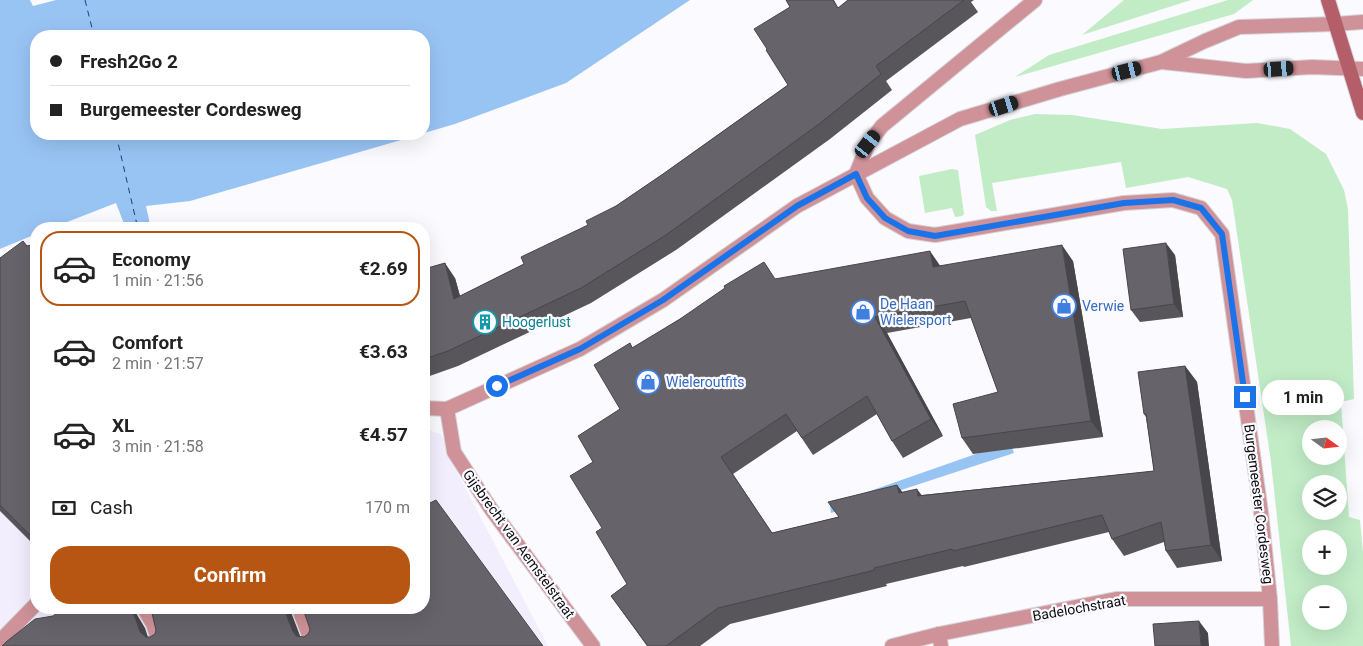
<!DOCTYPE html>
<meta charset="utf-8">
<style>
body{margin:0;font-family:Roboto,sans-serif;background:#f2f2f2;color:#222;height:100vh;display:flex;flex-direction:column;font-size:19px;white-space:nowrap}
*{box-sizing:border-box;margin:0}
p{font-size:16px;color:#767676}
.icon{flex:none;width:28px;height:28px;fill:none;stroke:currentColor;stroke-width:2;stroke-linecap:round;stroke-linejoin:round}
.map{position:relative;flex:1;overflow:hidden}
.details{position:absolute;left:30px;top:222px;width:400px;height:392px;display:flex;flex-direction:column;background:#fff;border-radius:20px;box-shadow:0 5px 20px #0002}
.details>*{flex:none}
.top-card{position:absolute;left:30px;top:30px;width:400px;height:110px;border-radius:20px;box-shadow:0 5px 20px #0002;display:grid;align-content:center;height:110px;padding:0 20px;background:#fff}
.needle{width:32px;rotate:105deg}
.buttons{position:absolute;left:1302px;top:420px;display:grid;gap:10px}
.buttons a{display:grid;place-items:center;width:45px;height:45px;border-radius:50%;background:#fff;box-shadow:0 5px 20px #0002;font-size:25px}
.end{position:absolute;width:22px;height:22px;margin:-11px;border:6px solid #1a73e8;background:#fff;box-shadow:0 0 0 2px #fff}
.from{border-radius:50%}
.bubble{position:absolute;height:35px;border-radius:18px;background:#fff;box-shadow:0 5px 20px #0002;font-size:16px;font-weight:700;line-height:35px;text-align:center}
.car{position:absolute;width:15px;height:30px;margin:-15px -8px;border-radius:6px;box-shadow:0 0 4px 1px #0007;background:linear-gradient(#222 24%,#8ab4d8 0 40%,#222 0 76%,#8ab4d8 0 86%,#222 0)}
.top-card b{display:flex;align-items:center;gap:18px;height:48px;font-size:19px}
.top-card b+b{border-top:1px solid #e0e0e0}
.top-card i{width:12px;height:12px;background:#222}
ul{padding:9px 0 0;list-style:none}
li{display:flex;align-items:center;gap:15px;height:75px;margin:0 10px 8px;padding:0 10px;border:2px solid transparent;border-radius:20px}
li div{flex:1}
li b{display:block;font-size:19px}
li em{font-style:normal;font-weight:700}
li.active{border-color:#b65612}
li>.icon{width:45px;height:45px;stroke-width:1.5}
.pay{display:flex;align-items:center;gap:12px;height:55px;padding:0 20px;font-size:19px}
.pay p{margin-inline-start:auto}
.primary-button{display:flex;gap:10px;margin-top:auto;padding:10px 20px}
.primary-button a{flex:1;height:58px;border-radius:20px;background:#b65612;color:#fff;font-size:20px;font-weight:700;line-height:58px;text-align:center}
.map>svg:first-child{display:block}
.built{fill:#f2eefd}
.green{fill:#c1ecc6;fill-rule:evenodd}
.water{fill:#98c4f4}
.lines{fill:none;stroke-linecap:round;stroke-linejoin:round}
.ferry{stroke:#0b477c;stroke-width:1;stroke-dasharray:6 5;stroke-linecap:butt}
.service-casing{stroke:#d5d4d8;stroke-width:16}
.pedestrian-casing{stroke:#d5d4d8;stroke-width:16}
.minor-casing{stroke:#d5d4d8;stroke-width:16}
.secondary-casing{stroke:#d5d4d8;stroke-width:16}
.service{stroke:#cf9298;stroke-width:14}
.pedestrian{stroke:#cf9298;stroke-width:14}
.minor{stroke:#cf9298;stroke-width:14}
.secondary{stroke:#b45e69;stroke-width:14}
.wall{fill:#58565b}
.shaded-wall{fill:#47464a}
.building{fill:#66646a;stroke:#47464a}
.route{stroke:#1a73e8;stroke-width:6}
.labels{text-anchor:middle;stroke-width:4.5;stroke-linejoin:round;paint-order:stroke}
.shop-label{font-size:14px;fill:#366cbe;stroke:#fbfaff;text-anchor:start}
.culture-label{font-size:14px;fill:#0d838f;stroke:#fbfaff;text-anchor:start}
.street-label{font-size:14px;fill:#0c0c0e;stroke:#fbfaff}
</style>
<div class="map">
<svg width="1363" height="646" viewBox="0 0 1363 646">
<rect width="100%" height="100%" fill="#fbfaff"/>
<g class="built">
<path d="M0,428L36,474V609H307L259,646H0Z"/>
<path d="M424,429L441,434L459,476L548,646H441L424,609Z"/>
</g>
<g class="green">
<path d="M1124,0H1191L1082,35Z"/>
<path d="M1228,0H1253L1234,14L1015,77L1049,55Z"/>
<path d="M1035,114L1072,115L1162,129L1257,123L1290,129L1326,154L1344,190L1348,209L1354,399L1341,402L1349,517L1360,520L1363,553V646H1291L1271,462L1232,200L1227,189L1188,177L1126,188L1121,162L992,183L997,211H991L986,207L975,135L1010,120ZM1311,429H1339V456H1311ZM1311,484H1339V511H1311ZM1311,539H1339V566H1311ZM1311,594H1339V621H1311Z"/>
<path d="M952,169L958,170L964,214L962,216L955,217L952,208L925,213L919,176Z"/>
</g>
<g class="water">
<path d="M0,0H30L33,6L56,0H690L566,83L455,124L424,133V36H36V134H422L190,201L146,206L151,229H126L116,203L49,229H36V234L0,249Z"/>
<path d="M1010,442L1014,453L831,513L830,505Z"/>
</g>
<g class="lines">
<g class="ferry">
<path d="M85,0L94,36"/>
<path d="M116,134L138,229"/>
</g>
<g class="service-casing">
<g id="service">
<path d="M856,174L868,144L882,126L1035,0"/>
<path d="M144,609L153,624L160,646"/>
</g>
</g>
<g class="pedestrian-casing">
<path id="pedestrian" d="M939,634L941,646"/>
</g>
<g class="minor-casing">
<g id="minor">
<path d="M1162,62L1246,71L1312,67L1363,69"/>
<path d="M856,174L867,198L885,218L908,231L935,235L1124,203L1173,200L1201,208L1222,234L1261,512L1270,599L1272,646"/>
<path d="M424,408L447,409L580,349L663,300L797,206L960,119L1060,89L1161,62L1205,41L1239,27L1335,24L1363,22"/>
<path d="M447,409L454,452L491,509L593,646"/>
<path d="M299,609L313,646"/>
<path d="M0,641L36,604"/>
<path d="M892,646L939,634L1116,599H1270"/>
</g>
</g>
<g class="secondary-casing">
<path id="secondary" d="M1328,0L1363,113"/>
</g>
<use href="#service" class="service"/>
<use href="#pedestrian" class="pedestrian"/>
<use href="#minor" class="minor"/>
<use href="#secondary" class="secondary"/>
</g>
<g class="wall">
<path d="M786,0H834L838,8L848,0H974L971,2L978,12L886,81L892,90L830,139L676,250L591,303L458,366L424,378V269L455,278L460,296L524,264L588,225L663,174L788,85L767,49L790,7Z"/>
<path d="M36,244V547L0,511V258Z"/>
<path d="M1175,255L1183,317L1140,322L1131,310Z"/>
<path d="M1073,261L1103,437L973,454L962,438L998,392L971,318L887,333L943,436L903,458L892,441L877,414L813,455L797,431L733,474L772,533L838,517L897,485L902,492L922,495L1154,471L1146,417L1144,414L1185,366L1197,382L1222,561L1177,568L1166,551L1164,542L1124,556L1112,539L1109,532L964,567L963,566L886,584L887,586L730,624L700,646H647L611,596L627,584L602,528L593,462L620,409L630,343L633,348L680,319L775,279L940,266Z"/>
</g>
<g class="shaded-wall">
<path d="M1166,243L1175,255L1183,317L1174,304Z"/>
<path d="M1062,245L1073,261L1103,437L1091,421Z"/>
<path d="M930,251L941,267H933Z"/>
<path d="M445,263L455,278L465,314L454,299Z"/>
<path d="M875,317L887,333L943,436L931,419Z"/>
<path d="M1185,366L1197,382L1222,561L1211,545Z"/>
<path d="M897,485L909,501L899,493Z"/>
<path d="M917,489L929,505L918,496Z"/>
<path d="M424,490L438,523L426,505L424,501Z"/>
<path d="M132,609H136V613L145,628L151,646L140,632Z"/>
<path d="M284,609H291V612L304,646L293,632Z"/>
<path d="M1199,621L1208,633L1209,646H1201Z"/>
</g>
<g class="building">
<path d="M786,0H833L838,8L848,0H964L876,66L881,74L819,124L666,235L581,288L448,351L424,359V269L445,263L454,299L524,264L521,257L588,225L586,221L616,206L663,174L788,85L766,50L767,49L754,29L790,7Z"/>
<path d="M23,241L27,246L36,244V541L0,505V258Z"/>
<path d="M1166,243L1174,304L1131,310L1123,249Z"/>
<path d="M1062,245L1091,421L962,438L953,404L998,392L965,301L875,317L931,419L892,441L867,396L802,438L786,414L721,457L772,533L839,517L828,502L897,485L899,493L917,489L918,496L1154,471L1146,414H1144L1138,372L1185,366L1211,545L1166,551L1161,522L1112,539L1102,515L953,551L952,549L874,568L875,570L718,608L666,646H648L611,596L627,584L596,532L602,528L570,476L593,462L578,436L620,409L594,365L630,343L632,348L680,319L725,288L724,286L764,262L775,279L930,251L933,267Z"/>
<path d="M436,500L543,646H2L6,642L35,619L53,616L62,609H132L140,632L146,637H150L155,634L156,630L151,609H284L293,632L296,636L304,637L308,634L310,630L309,626L303,609H424V501L426,505Z"/>
<path d="M1199,621L1201,646H1155L1153,624Z"/>
</g>
<g class="lines">
<path class="route" d="M497,386L580,349L663,300L797,206L856,174L867,198L885,218L908,231L935,236L1124,203L1173,200L1201,208L1222,234L1245,397"/>
</g>
<defs>
<g id="shop-ring" transform="scale(1.25)"><circle r="9.5" fill="#fbfaff" stroke="#3f7fe0" stroke-width="1.5"/><path d="M-5-2.5h2.3a2.7 3.5 0 0 1 5.4 0H5L5.5 6h-11ZM-1.5-2.5h3a1.5 2.3 0 0 0-3 0Z" fill="#3f7fe0"/></g>
<g id="building-ring" transform="scale(1.25)"><circle r="9.5" fill="#fbfaff" stroke="#0f9aa8" stroke-width="1.5"/><path d="M-4-6H4V6H1V3H-1V6H-4ZM-2.5-4.3h1.7v1.8h-1.7ZM.8-4.3h1.7v1.8H.8ZM-2.5-1h1.7V.8h-1.7ZM.8-1h1.7V.8H.8Z" fill="#0f9aa8"/></g>
</defs>
<g fill-rule="evenodd">
<use href="#shop-ring" x="1064" y="306"/>
<use href="#shop-ring" x="863" y="312"/>
<use href="#building-ring" x="485" y="322"/>
<use href="#shop-ring" x="648" y="382"/>
</g>
<g class="labels">
<g class="shop-label">
<text x="880" y="309">De Haan<tspan x="880" dy="16">Wielersport</tspan></text>
<text x="1082" y="311">Verwie</text>
<text x="666" y="387">Wieleroutfits</text>
</g>
<g class="culture-label">
<text x="502" y="327">Hoogerlust</text>
</g>
<g class="street-label">
<text transform="translate(1259 504) rotate(83)" y="5">Burgemeester Cordesweg</text>
<text transform="translate(519 544) rotate(54)" y="5">Gijsbrecht van Aemstelstraat</text>
<text transform="translate(1079 608) rotate(-10)" y="5">Badelochstraat</text>
</g>
</g>
</svg>
<div class="buttons">
<a><svg class="needle" viewBox="-14 -14 28 28"><path d="M0-13l5 13h-10z" fill="#e53935"/><path d="M0 13l5-13h-10z" fill="#767676"/></svg></a>
<a><svg class="icon" aria-label="layers" viewBox="0 0 24 24"><path d="M12 4l9 5-9 5-9-5zM3 14l9 5 9-5"/></svg></a>
<a>+</a>
<a>−</a>
</div>
<i class="end from" style="left:497px;top:386px"></i>
<i class="end" style="left:1245px;top:397px"></i>
<div class="bubble" style="left:1262px;top:380px;width:82px">1 min</div>
<i class="car" style="left:1279px;top:69px;rotate:86deg"></i>
<i class="car" style="left:1127px;top:71px;rotate:76deg"></i>
<i class="car" style="left:1004px;top:106px;rotate:72deg"></i>
<i class="car" style="left:868px;top:144px;rotate:38deg"></i>
<div class="top-card">
<b><i class="from"></i>Fresh2Go 2</b>
<b><i></i>Burgemeester Cordesweg</b>
</div>
<section class="details">
<ul>
<li class="active"><svg class="icon" aria-label="car" viewBox="0 0 24 24"><path d="M5 17H2v-5l4-1 3-4h7l3 4 3 1v5h-3M9 17h6M6 11h13"/><circle cx="7" cy="17" r="2"/><circle cx="17" cy="17" r="2"/></svg><div><b>Economy</b><p>1 min · 21:56</p></div><em>€2.69</em></li>
<li><svg class="icon" aria-label="car" viewBox="0 0 24 24"><path d="M5 17H2v-5l4-1 3-4h7l3 4 3 1v5h-3M9 17h6M6 11h13"/><circle cx="7" cy="17" r="2"/><circle cx="17" cy="17" r="2"/></svg><div><b>Comfort</b><p>2 min · 21:57</p></div><em>€3.63</em></li>
<li><svg class="icon" aria-label="car" viewBox="0 0 24 24"><path d="M5 17H2v-5l4-1 3-4h7l3 4 3 1v5h-3M9 17h6M6 11h13"/><circle cx="7" cy="17" r="2"/><circle cx="17" cy="17" r="2"/></svg><div><b>XL</b><p>3 min · 21:58</p></div><em>€4.57</em></li>
</ul>
<div class="pay"><svg class="icon" aria-label="cash" viewBox="0 0 24 24"><path d="M3 7h18v10H3z"/><circle cx="12" cy="12" r="2"/></svg>Cash<p>170 m</p></div>
<div class="primary-button"><a>Confirm</a></div>
</section>
</div>
